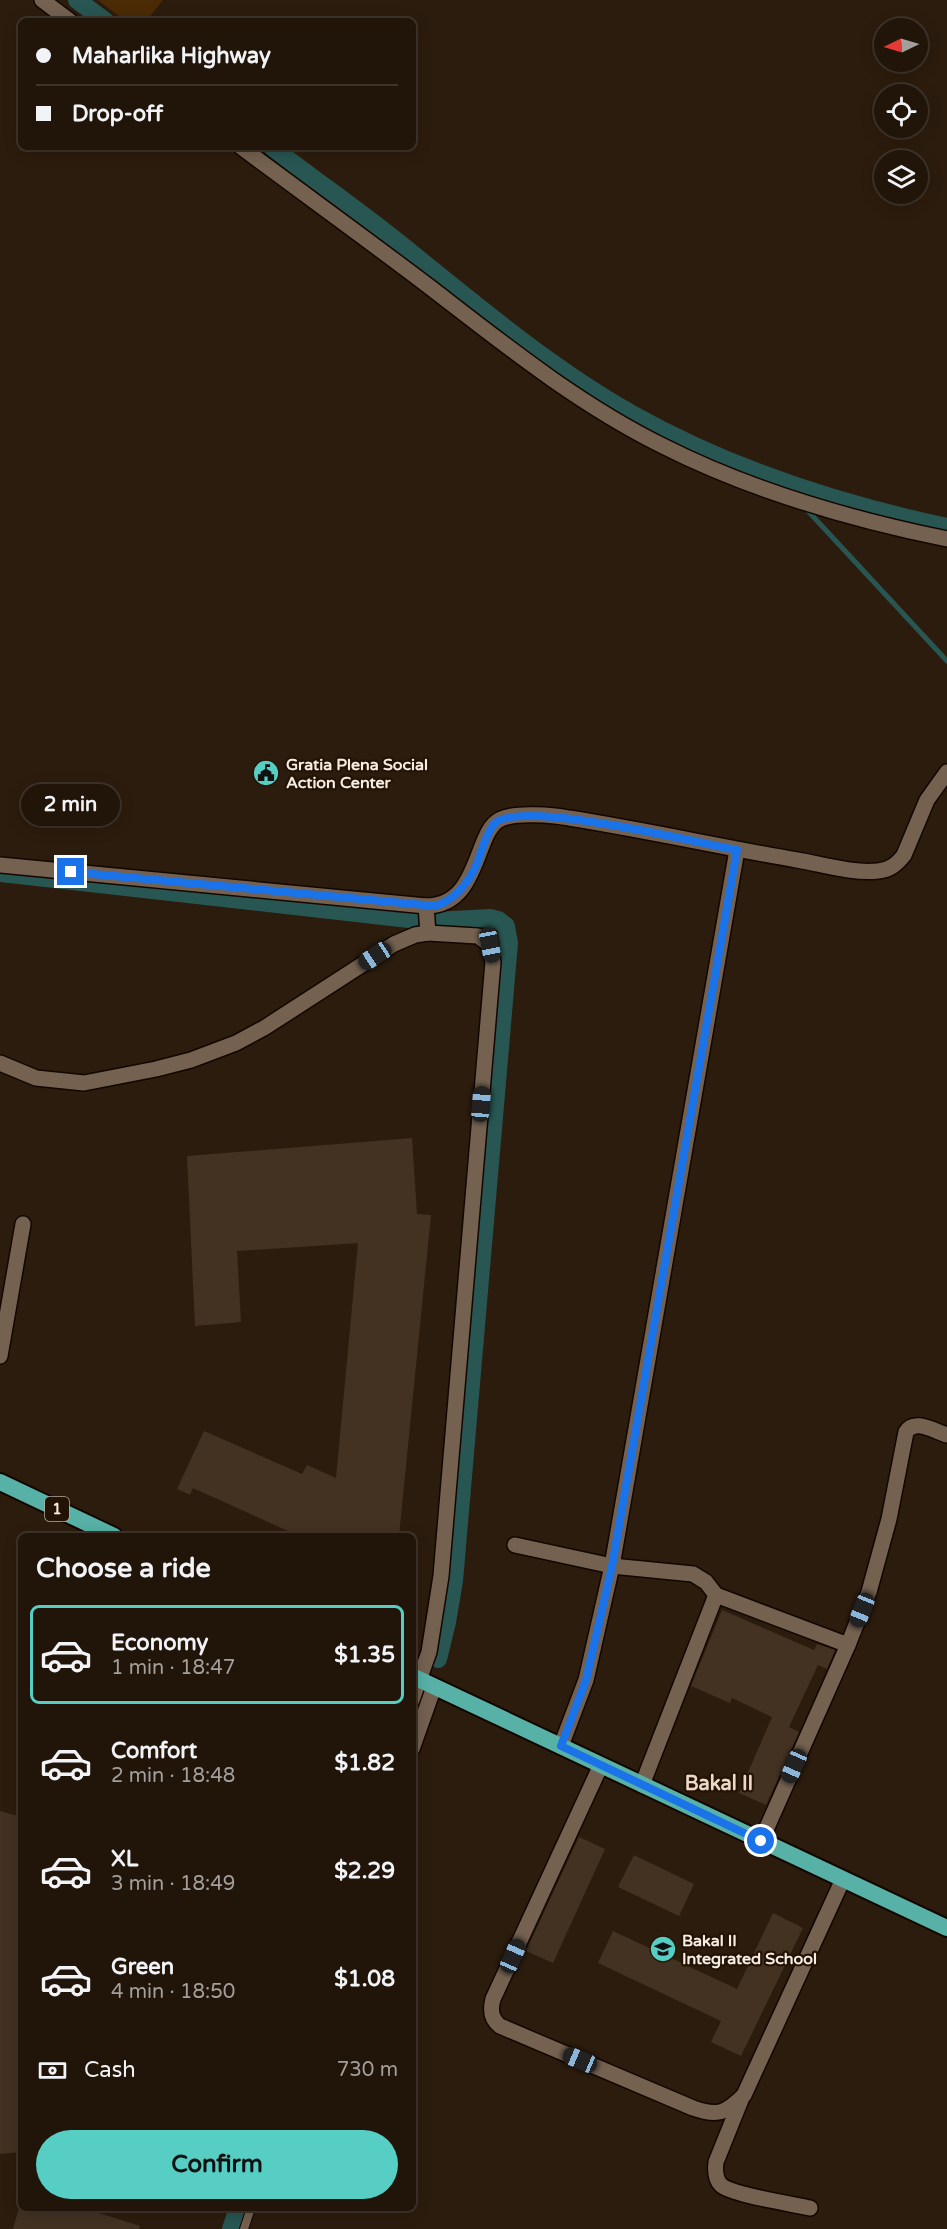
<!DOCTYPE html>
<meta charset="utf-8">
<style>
body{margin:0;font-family:"Varela Round",sans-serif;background:#291e13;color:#f1f3f6;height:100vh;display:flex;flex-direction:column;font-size:22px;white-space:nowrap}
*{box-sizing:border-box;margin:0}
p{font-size:20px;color:#a29f9c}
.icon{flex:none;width:33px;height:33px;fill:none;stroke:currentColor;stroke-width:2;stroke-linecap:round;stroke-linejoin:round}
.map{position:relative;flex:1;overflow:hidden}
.sheet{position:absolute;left:18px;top:1533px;width:398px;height:678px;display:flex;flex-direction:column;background:#21150a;border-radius:9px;box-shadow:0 3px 15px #0003,0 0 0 2px #3e342b}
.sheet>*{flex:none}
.banner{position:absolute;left:18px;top:18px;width:398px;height:132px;border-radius:9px;box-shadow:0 3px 15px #0003,0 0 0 2px #3e342b;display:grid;align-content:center;height:132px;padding:0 18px;background:#21150a}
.needle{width:39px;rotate:265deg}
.buttons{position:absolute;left:874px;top:18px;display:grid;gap:12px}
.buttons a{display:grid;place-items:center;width:54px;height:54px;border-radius:50%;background:#21150a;box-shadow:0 3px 15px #0003,0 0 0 2px #3e342b;font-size:30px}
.end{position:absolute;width:27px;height:27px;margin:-14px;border:8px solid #1a73e8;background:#fff;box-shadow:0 0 0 3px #fff}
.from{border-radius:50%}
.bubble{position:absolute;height:42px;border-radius:21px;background:#21150a;box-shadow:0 3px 15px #0003,0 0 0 2px #3e342b;font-size:20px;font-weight:800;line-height:42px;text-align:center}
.car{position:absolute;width:18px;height:36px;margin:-18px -9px;border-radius:8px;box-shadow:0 0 4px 2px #0007;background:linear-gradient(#222 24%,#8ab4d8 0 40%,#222 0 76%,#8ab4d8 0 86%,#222 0)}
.banner b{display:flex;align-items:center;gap:21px;height:57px;font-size:22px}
.banner b+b{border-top:2px solid #3e342b}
.banner i{width:15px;height:15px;background:#f1f3f6}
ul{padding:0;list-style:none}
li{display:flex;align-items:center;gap:18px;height:99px;margin:0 12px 9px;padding:0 6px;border:3px solid transparent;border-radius:9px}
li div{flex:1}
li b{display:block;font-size:22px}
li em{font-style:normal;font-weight:800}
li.on{border-color:#56cec4}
li>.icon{width:54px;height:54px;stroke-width:1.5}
h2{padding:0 18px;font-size:27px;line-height:72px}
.pay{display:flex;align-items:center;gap:15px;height:66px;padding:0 18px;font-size:22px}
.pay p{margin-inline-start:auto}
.button{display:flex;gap:12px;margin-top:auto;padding:12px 18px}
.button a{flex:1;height:69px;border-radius:36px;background:#56cec4;color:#111;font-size:24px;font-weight:800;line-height:69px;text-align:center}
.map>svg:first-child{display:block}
.green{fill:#4a2b06}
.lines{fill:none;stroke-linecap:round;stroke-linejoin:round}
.stream{stroke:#285652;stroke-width:5}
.canal{stroke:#285652;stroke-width:18}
.building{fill:#433222}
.service-casing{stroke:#130600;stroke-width:10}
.minor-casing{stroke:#130600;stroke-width:18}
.trunk-casing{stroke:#130600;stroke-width:20}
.service{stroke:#746150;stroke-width:8}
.minor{stroke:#746150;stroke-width:15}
.trunk{stroke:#57b1a6;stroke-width:16}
.route{stroke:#1a73e8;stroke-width:8}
.labels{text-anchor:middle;stroke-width:4.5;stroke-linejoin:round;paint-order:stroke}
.shield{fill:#221305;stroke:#b8aca0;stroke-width:1.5}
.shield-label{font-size:15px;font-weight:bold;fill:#f8ede3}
.poi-label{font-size:16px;font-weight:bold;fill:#f8ede3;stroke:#221305;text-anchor:start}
.quarter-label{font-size:20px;font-weight:bold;fill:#eed8c5;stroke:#221305}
</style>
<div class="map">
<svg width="947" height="2229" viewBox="0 0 947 2229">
<rect width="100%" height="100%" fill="#2c1c0d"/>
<path class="green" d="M98,0H163L146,21H125Z"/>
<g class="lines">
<path class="stream" d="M808,511L947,661"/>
<g class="canal">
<path d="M77,0L105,21"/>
<path d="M272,147C317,182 365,215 409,251C481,309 552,369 632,414C730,469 838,504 947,527"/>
<path d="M0,873L418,920"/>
<path d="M434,921L490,918L498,920L506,926L509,943L454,1581L447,1622L438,1659"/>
<path d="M412,1724L418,1710"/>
<path d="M231,2229L238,2208"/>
</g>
</g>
<g class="building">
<path d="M412,1138L417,1214L431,1215L399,1536H299L193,1488L190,1495L177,1489L204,1431L302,1474L307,1465L336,1478L358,1243L237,1251L241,1322L195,1326L187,1156Z"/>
<path d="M722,1610L814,1650L817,1644L835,1650L827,1669L818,1665L789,1727L799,1732L766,1805L739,1793L772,1717L732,1698L730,1703L691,1686Z"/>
<path d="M0,1811L21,1817V2152L0,2154Z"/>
<path d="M579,1837L605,1849L553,1963L526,1951Z"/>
<path d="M634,1855L694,1884L679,1916L618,1887Z"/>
<path d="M773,1913L803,1928L741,2056L711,2042L721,2021L598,1963L613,1931L737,1989Z"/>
<path d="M19,2208H83L140,2226L139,2229H13Z"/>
</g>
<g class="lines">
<g class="service-casing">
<path id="service" d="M244,2229L251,2208"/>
</g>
<g class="minor-casing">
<g id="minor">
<path d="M42,0L70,21"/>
<path d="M241,147C304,194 368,240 431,288C505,345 578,404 663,446C752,491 849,519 947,539"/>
<path d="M0,865L426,906L428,933L478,936L490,945L493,962L441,1576L429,1652L412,1700"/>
<path d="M426,906C481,906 474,830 501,819C516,812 553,815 569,818C645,830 721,847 797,860C821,864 854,874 878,871C890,870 897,864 904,855L927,800L947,772"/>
<path d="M0,1063L36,1078L84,1083L156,1069L191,1060L236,1043L264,1028L394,944L415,935L428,933"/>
<path d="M0,1356L23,1224"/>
<path d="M515,1545L612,1566L693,1574L706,1582L716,1595L848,1645"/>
<path d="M561,1746L586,1680L612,1566L737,850"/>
<path d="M412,1749L434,1687"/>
<path d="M601,1765L493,1999C490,2010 491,2019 500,2026L693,2108C718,2117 726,2113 744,2095L843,1879"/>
<path d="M642,1785L716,1595"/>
<path d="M761,1841L848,1645L869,1592L889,1519L906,1432C914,1418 934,1431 947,1435"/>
<path d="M741,2100L716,2162C715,2170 715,2179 721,2185C732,2195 793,2204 810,2208"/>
</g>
</g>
<g class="trunk-casing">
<g id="trunk">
<path d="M0,1482L114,1536"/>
<path d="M412,1676L947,1928"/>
</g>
</g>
<use href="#service" class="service"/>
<use href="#minor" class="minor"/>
<use href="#trunk" class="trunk"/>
</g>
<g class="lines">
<path class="route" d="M71,872L435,906C454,901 471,880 478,861C482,849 486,834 494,824C517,798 699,843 737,850L612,1566L586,1680L561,1746L761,1841"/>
</g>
<defs>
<g id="civic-disc" transform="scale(1.35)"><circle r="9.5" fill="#56cec4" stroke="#221305"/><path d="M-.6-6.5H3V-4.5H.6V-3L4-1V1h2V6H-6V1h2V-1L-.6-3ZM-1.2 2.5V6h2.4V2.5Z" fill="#111"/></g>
<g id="school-disc" transform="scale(1.35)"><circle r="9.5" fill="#56cec4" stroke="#221305"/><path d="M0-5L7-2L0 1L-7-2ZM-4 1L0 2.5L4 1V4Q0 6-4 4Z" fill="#111"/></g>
</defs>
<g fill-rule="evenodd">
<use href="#civic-disc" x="266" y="773"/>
<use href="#school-disc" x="663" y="1949"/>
</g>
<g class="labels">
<rect class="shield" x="45" y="1497" width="24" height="24" rx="4.5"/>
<g class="shield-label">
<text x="57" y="1514">1</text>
</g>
<g class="poi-label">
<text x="286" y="770">Gratia Plena Social<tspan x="286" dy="18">Action Center</tspan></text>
<text x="682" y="1946">Bakal II<tspan x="682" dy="18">Integrated School</tspan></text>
</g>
<g class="quarter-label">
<text x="719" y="1790">Bakal II</text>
</g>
</g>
</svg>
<div class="buttons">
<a><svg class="needle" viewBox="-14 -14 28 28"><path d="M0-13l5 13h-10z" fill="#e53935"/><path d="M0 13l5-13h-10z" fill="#a29f9c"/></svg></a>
<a><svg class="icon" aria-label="locate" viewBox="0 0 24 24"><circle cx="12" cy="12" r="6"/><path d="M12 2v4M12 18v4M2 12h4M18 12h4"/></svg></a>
<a><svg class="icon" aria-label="layers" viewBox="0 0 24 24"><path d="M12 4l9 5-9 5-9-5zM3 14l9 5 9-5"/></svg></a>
</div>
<i class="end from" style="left:761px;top:1841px"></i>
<i class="end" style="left:71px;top:872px"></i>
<div class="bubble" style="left:21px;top:784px;width:99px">2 min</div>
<i class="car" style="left:490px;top:945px;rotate:169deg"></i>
<i class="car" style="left:375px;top:956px;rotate:237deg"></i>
<i class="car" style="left:481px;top:1104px;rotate:5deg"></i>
<i class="car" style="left:862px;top:1610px;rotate:202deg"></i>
<i class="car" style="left:794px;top:1766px;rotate:204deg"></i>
<i class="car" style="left:513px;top:1956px;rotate:24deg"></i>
<i class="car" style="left:580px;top:2060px;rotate:293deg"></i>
<div class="banner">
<b><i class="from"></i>Maharlika Highway</b>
<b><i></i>Drop-off</b>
</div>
<section class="sheet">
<h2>Choose a ride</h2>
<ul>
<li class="on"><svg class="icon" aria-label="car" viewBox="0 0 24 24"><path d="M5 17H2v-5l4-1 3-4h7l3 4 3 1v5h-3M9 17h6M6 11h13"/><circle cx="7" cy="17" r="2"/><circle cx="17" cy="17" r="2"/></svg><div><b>Economy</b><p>1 min · 18:47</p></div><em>$1.35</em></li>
<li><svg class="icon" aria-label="car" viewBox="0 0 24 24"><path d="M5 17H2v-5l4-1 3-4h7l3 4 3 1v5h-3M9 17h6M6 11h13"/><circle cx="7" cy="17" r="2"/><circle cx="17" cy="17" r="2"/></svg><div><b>Comfort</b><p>2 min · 18:48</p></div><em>$1.82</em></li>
<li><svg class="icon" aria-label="car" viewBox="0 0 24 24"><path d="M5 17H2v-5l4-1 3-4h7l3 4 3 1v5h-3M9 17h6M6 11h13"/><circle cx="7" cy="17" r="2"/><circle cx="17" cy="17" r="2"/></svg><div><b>XL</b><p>3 min · 18:49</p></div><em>$2.29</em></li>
<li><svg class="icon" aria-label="car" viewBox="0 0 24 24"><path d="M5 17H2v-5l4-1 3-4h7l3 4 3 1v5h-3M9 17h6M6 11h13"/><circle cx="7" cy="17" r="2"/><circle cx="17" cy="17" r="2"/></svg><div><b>Green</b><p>4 min · 18:50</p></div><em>$1.08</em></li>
</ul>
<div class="pay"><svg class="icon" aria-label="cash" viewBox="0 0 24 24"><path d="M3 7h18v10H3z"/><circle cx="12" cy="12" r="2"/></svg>Cash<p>730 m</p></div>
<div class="button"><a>Confirm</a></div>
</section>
</div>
